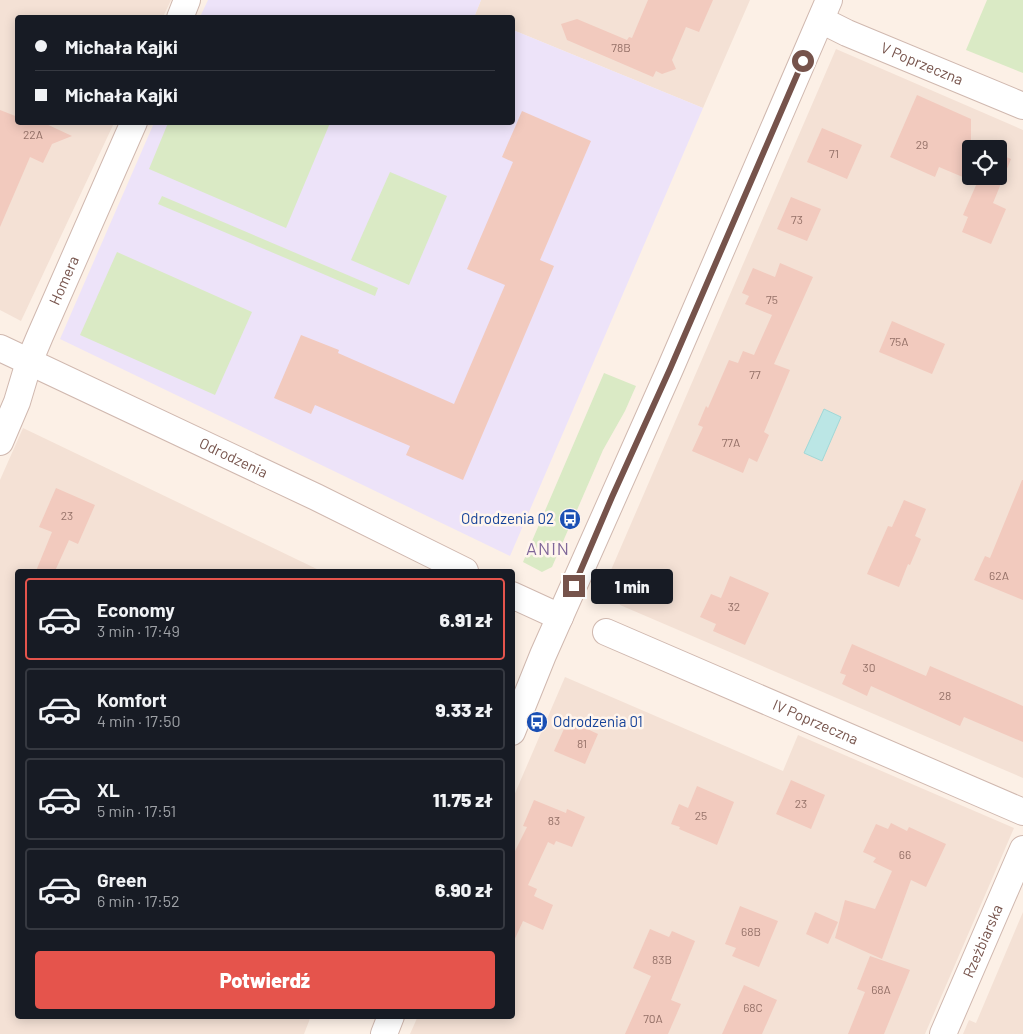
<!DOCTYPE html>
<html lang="pl">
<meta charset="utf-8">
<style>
body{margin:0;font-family:Barlow,sans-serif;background:#20242c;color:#f1f3f6;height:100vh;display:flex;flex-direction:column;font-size:19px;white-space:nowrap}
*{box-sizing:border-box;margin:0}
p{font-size:16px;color:#9ea1a6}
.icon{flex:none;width:28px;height:28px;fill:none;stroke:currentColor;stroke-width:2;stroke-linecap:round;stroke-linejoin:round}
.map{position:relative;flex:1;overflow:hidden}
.sheet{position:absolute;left:15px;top:569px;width:500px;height:450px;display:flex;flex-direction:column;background:#171b24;border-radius:5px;box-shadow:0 2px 12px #0003}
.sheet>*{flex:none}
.banner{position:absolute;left:15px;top:15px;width:500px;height:110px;border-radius:5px;box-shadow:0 2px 12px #0003;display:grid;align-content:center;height:110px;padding:0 20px;background:#171b24}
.buttons{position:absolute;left:962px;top:140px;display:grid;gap:10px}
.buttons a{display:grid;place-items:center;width:45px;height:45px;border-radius:5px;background:#171b24;box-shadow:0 2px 12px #0003;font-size:25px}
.end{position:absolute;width:22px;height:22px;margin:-11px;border:6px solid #76534b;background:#fff;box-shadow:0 0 0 2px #fff}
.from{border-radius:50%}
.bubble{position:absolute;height:35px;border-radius:5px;background:#171b24;box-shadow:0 2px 12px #0003;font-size:16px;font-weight:800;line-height:35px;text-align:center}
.banner b{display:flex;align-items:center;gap:18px;height:48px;font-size:19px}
.banner b+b{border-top:1px solid #363941}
.banner i{width:12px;height:12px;background:#f1f3f6}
ul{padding:9px 0 0;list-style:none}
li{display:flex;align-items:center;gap:15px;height:82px;margin:0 10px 8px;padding:0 10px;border:2px solid #363941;border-radius:5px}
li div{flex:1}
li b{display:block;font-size:19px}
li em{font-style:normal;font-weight:800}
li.current{border-color:#e5544c}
li>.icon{width:45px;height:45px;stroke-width:1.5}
.action{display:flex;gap:10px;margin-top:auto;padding:10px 20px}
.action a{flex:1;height:58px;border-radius:5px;background:#e5544c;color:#fff;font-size:20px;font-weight:800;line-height:58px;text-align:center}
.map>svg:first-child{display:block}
.residential{fill:#f4e1d5;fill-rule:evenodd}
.education{fill:#ede3f9}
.green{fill:#daeac5}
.water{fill:#bbe6e5;stroke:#a1d8d7}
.building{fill:#f2cabe}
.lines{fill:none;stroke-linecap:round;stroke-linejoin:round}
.minor-casing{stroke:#d0b8af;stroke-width:28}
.minor{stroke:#fff;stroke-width:26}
.route{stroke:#76534b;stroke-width:6}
.labels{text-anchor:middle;stroke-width:5;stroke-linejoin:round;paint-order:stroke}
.number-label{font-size:12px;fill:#957168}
.street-label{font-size:15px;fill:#76534b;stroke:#fff5ed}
.transit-label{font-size:15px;fill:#164399;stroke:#fff5ed;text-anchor:end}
.quarter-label{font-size:18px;letter-spacing:1px;fill:#7f6799;stroke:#fff5ed}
</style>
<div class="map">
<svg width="1023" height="1034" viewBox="0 0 1023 1034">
<rect width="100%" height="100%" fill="#fcf0e6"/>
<g class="residential">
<path d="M0,0H171L163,17L18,18V122L114,123L21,321L0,310Z"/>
<path d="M481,0H750L703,108L513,30L512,18L481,17L475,15Z"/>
<path d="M836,49L1023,130V778L620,605L608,577ZM971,149H999V176H971Z"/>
<path d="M23,428L321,571H18V1016H311L304,1034H0V480Z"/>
<path d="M565,677L783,771L798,735L1014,828L925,1034H410L418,1016H512L513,798Z"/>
<path d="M1023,912V1034H963L969,1020L976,1023Z"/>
</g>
<g class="education">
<path d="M208,0H481L475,15L481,17H200Z"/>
<path d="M513,30L703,108L510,556L60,339L154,123L512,122Z"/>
</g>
<g class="green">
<path d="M987,0H1023V73L966,50Z"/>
<path d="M168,123V122L330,123L286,228L149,169Z"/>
<path d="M390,172L447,196L409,285L351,260Z"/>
<path d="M162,196L378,288L375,296L158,204Z"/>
<path d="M117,252L252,312L215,395L80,335Z"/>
<path d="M604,373L636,386L625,411L603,450L577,510L572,509L563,528L568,530L552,567L542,572L523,562Z"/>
</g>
<path class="water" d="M824,409L841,417L822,461L804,453Z"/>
<g class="building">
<path d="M648,0H713L699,32L686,27L672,60L676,69L662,74L656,71L653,77L567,40L561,24L577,19L627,40L629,37L632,38Z"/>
<path d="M917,95L971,119V143L987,149H971V176H999V154L1011,159L993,203L1006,209L991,244L962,232L968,217L963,215L977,183L939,167L935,177L890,157Z"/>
<path d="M0,110L18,117V122H42L72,136L52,144L43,163L30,157L0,227Z"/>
<path d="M522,111L591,141L540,260L554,266L463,480L406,455L410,446L315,405L311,414L274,398L301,335L339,350L338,353L454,404L505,285L467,269L513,162L502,157Z"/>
<path d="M822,128L862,145L847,179L807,162Z"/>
<path d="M791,197L821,209L807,241L777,229Z"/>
<path d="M780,263L813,277L774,364L790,370L764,432L769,435L757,462L749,458L743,473L692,451L703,427L698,425L706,406L708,408L729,360L738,363L743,351L754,355L772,315L745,304L749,296L742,293L753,268L775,277Z"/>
<path d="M892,321L945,344L932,374L879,352Z"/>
<path d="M1022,480H1023V600L974,580L985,556L990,558Z"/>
<path d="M56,488L95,505L78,544L69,540L55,571H36L52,532L39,527Z"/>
<path d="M904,500L926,509L915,536L921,539L910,565L908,564L899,587L867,574L888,526L892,527Z"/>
<path d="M730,576L769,593L745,645L713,631L716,624L700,617L711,594L721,598Z"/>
<path d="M852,644L926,676L930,666L1023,706V742L964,717L960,726L871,686L867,696L842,684L846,675L840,673Z"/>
<path d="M568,720L598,734L585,764L554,751Z"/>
<path d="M791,780L825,795L811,829L776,814Z"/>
<path d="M697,786L734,802L717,845L679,829L680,827L671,824L679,804L688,808Z"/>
<path d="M534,800L566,813L567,809L585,817L572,847L556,841L554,845L548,842L528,885L537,889L534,896L553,905L543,930L523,921L512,945V857L527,827L523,826Z"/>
<path d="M891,823L907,831L909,827L946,844L926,887L911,880L882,959L835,938L845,900L875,909L892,871L873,862L876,858L863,852L876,824L888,829Z"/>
<path d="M740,906L778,921L759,967L732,956L736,948L725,944Z"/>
<path d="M815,912L838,922L828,944L806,934Z"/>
<path d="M650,929L669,937L672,931L695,941L671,1000L681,1004L668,1034H625L651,976L633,968Z"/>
<path d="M870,956L910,970L884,1034H848L865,992L857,989Z"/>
<path d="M744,985L777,1000L762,1034H722Z"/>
</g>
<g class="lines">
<g class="minor-casing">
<g id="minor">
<path d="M180,18L187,0"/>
<path id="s1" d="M821,20L847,33L1023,106"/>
<path id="s2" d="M0,348L316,497L465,571"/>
<path id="s3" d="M0,442L17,402L29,362L40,336L134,122"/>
<path d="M512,595L560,617"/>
<path id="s4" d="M606,632L1023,812"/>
<path d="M512,732L543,655L670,369L829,0"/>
<path d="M384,1034L391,1016"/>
<path id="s5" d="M943,1034L1023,849"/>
</g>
</g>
<use href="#minor" class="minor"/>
</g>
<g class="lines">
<path class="route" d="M574,586L612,497L670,369L803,61"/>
</g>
<defs>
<g id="bus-disc" transform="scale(1.125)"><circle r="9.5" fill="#1a4fb4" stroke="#fff5ed"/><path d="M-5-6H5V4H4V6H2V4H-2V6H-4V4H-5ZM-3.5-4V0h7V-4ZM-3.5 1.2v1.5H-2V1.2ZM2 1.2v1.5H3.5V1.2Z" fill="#fff"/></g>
</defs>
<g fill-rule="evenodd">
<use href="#bus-disc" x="570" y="519"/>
<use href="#bus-disc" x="537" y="722"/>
</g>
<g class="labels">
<g class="number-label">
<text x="621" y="52">78B</text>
<text x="33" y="139">22A</text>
<text x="922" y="149">29</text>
<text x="834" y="158">71</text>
<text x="797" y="224">73</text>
<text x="772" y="304">75</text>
<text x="899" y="346">75A</text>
<text x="755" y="379">77</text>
<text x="731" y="447">77A</text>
<text x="67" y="520">23</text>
<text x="999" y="580">62A</text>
<text x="734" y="611">32</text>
<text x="869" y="672">30</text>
<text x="945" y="700">28</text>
<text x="582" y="748">81</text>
<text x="801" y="808">23</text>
<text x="701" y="820">25</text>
<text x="554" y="825">83</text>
<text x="905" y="859">66</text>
<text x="751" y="936">68B</text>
<text x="662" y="964">83B</text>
<text x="881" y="994">68A</text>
<text x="753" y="1012">68C</text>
<text x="653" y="1023">70A</text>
</g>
<g class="street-label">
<text dy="5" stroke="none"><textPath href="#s1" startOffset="110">V Poprzeczna</textPath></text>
<text dy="5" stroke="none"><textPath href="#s3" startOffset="174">Homera</textPath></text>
<text dy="5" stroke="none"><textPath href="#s2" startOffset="258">Odrodzenia</textPath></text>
<text dy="5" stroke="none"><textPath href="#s4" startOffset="228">IV Poprzeczna</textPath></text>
<text dy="5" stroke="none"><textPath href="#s5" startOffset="101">Rzeźbiarska</textPath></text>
</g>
<g class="transit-label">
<text x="554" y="524">Odrodzenia 02</text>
<text x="553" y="727" text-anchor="start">Odrodzenia 01</text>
</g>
<g class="quarter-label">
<text x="548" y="555">ANIN</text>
</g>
</g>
</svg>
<div class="buttons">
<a><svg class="icon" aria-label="locate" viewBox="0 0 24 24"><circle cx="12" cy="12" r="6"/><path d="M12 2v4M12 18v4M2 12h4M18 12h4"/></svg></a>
</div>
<i class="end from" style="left:803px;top:61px"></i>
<i class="end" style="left:574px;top:586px"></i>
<div class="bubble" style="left:591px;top:569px;width:82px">1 min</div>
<div class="banner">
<b><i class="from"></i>Michała Kajki</b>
<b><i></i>Michała Kajki</b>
</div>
<section class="sheet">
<ul>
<li class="current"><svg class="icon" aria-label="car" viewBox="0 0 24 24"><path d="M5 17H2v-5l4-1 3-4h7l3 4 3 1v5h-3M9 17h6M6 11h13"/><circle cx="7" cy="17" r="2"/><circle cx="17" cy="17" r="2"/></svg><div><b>Economy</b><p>3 min · 17:49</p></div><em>6.91 zł</em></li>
<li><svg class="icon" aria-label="car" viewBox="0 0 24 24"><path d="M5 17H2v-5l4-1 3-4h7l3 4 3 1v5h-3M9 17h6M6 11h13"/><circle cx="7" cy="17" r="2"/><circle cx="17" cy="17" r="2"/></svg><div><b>Komfort</b><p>4 min · 17:50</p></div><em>9.33 zł</em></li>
<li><svg class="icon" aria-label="car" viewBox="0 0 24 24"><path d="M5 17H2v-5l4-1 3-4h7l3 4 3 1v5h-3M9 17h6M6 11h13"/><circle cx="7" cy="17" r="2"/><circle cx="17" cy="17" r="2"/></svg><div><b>XL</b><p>5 min · 17:51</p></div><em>11.75 zł</em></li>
<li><svg class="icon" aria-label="car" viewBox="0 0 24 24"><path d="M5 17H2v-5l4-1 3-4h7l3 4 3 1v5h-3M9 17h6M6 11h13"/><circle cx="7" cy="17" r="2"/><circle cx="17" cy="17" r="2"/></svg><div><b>Green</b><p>6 min · 17:52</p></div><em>6.90 zł</em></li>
</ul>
<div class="action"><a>Potwierdź</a></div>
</section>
</div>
